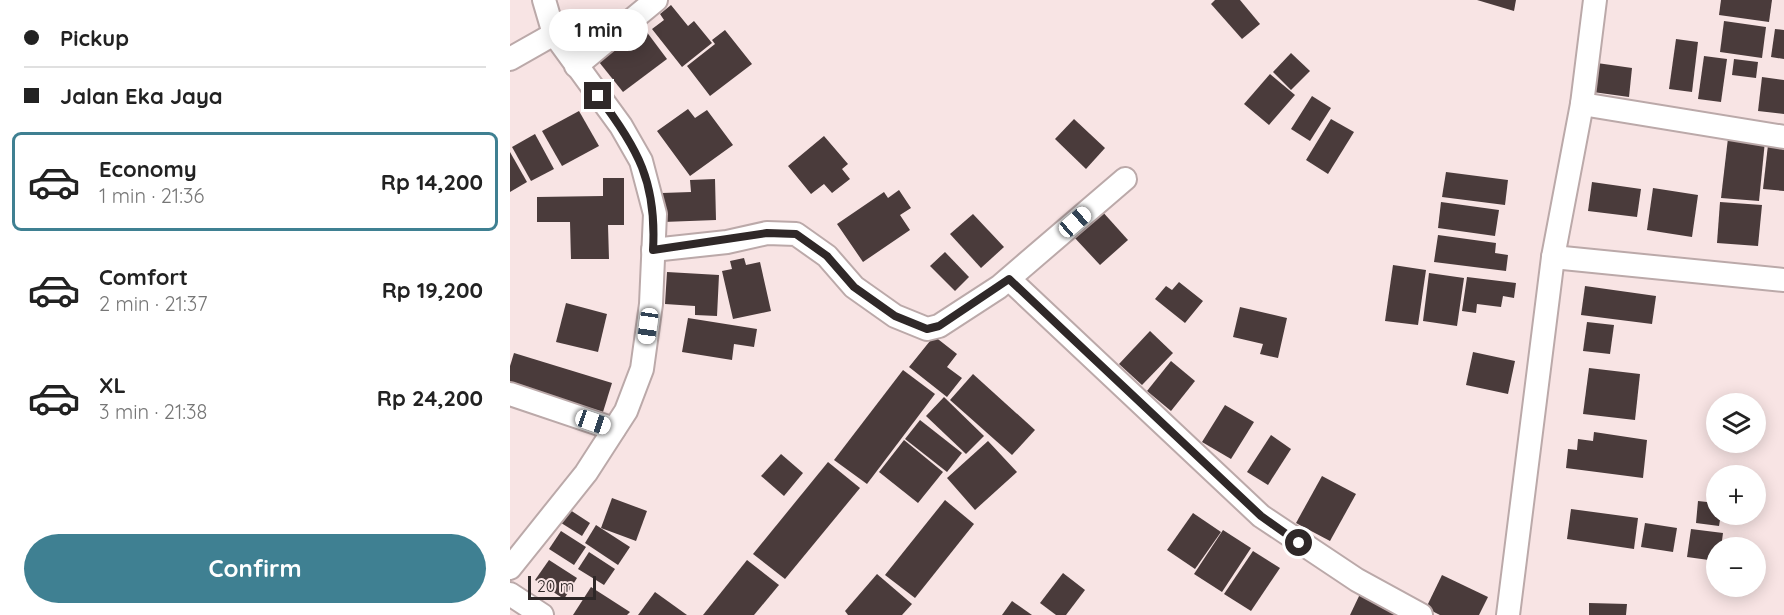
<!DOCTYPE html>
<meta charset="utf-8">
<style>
body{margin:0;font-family:Quicksand,sans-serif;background:#f6f6f6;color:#222;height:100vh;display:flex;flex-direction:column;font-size:22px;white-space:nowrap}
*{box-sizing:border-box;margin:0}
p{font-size:20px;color:#767676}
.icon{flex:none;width:33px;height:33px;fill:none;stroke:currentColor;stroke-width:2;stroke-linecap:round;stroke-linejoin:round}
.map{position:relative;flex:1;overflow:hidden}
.drawer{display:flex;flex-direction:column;background:#fff;width:510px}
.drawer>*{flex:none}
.banner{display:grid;align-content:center;height:132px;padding:0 24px;background:#fff}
.tools{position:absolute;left:1196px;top:393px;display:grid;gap:12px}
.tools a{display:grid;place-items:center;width:60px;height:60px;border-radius:50%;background:#fff;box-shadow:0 3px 15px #0003;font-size:30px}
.scale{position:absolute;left:18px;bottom:15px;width:68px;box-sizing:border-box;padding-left:6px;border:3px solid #2f2828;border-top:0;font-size:16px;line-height:21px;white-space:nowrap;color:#2f2828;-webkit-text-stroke:4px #f8e4e4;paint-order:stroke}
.end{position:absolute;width:27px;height:27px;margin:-14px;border:8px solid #2f2828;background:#fff;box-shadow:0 0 0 3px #fff}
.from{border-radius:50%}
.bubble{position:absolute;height:42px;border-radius:21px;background:#fff;box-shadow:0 3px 15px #0003;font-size:20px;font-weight:800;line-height:42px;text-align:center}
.car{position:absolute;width:18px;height:36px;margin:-18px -9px;border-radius:8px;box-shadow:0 0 4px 2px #0007;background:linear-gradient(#fff 24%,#345 0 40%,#fff 0 76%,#345 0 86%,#fff 0)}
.banner b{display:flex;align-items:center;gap:21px;height:57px;font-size:22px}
.banner b+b{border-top:2px solid #e0e0e0}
.banner i{width:15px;height:15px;background:#222}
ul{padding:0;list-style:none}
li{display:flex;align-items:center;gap:18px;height:99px;margin:0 12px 9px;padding:0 12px;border:3px solid transparent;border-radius:9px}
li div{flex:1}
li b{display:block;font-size:22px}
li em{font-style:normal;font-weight:800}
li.selected{border-color:#3f8092}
li>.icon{width:54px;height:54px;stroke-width:1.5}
.action{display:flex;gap:12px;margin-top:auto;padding:12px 24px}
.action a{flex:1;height:69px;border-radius:36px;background:#3f8092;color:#fff;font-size:24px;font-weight:800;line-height:69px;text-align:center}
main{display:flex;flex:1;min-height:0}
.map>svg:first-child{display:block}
.building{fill:#4a3b3b}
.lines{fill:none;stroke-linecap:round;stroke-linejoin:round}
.minor-casing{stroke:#bba9a9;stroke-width:26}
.minor{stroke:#fff;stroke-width:22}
.route{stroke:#2f2828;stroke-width:8}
</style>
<main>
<section class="drawer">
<div class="banner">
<b><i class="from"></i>Pickup</b>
<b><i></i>Jalan Eka Jaya</b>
</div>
<ul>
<li class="selected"><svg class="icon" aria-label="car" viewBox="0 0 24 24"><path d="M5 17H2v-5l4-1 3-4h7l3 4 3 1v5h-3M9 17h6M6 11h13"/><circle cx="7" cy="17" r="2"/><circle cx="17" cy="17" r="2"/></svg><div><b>Economy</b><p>1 min · 21:36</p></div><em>Rp 14,200</em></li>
<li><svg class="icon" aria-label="car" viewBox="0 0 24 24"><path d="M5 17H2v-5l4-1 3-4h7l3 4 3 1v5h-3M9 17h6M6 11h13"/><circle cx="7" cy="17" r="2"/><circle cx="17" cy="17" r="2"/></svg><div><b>Comfort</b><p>2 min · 21:37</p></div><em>Rp 19,200</em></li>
<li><svg class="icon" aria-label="car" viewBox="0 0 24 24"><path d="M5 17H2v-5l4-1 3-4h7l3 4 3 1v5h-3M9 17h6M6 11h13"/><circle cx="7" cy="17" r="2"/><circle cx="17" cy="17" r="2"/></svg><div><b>XL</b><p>3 min · 21:38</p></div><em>Rp 24,200</em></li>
</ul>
<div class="action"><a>Confirm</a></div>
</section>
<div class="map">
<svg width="1274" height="615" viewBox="0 0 1274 615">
<rect width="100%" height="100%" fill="#f8e4e4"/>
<g class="building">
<path d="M705,0H730L750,24L732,39L701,4Z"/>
<path d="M967,0H1006L1004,11Z"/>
<path d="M1211,0H1262L1259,22L1209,15Z"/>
<path d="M161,5L178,26L184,21L202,43L172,67L142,29L154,20L150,14Z"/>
<path d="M1214,21L1256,27L1252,58L1210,52Z"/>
<path d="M130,23L157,59L113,92L85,57Z"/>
<path d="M1265,29L1274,30V59L1261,57Z"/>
<path d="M215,30L242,64L200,96L177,66L205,44L202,40Z"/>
<path d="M1166,39L1188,42L1182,92L1159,89Z"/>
<path d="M781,53L800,71L781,90L763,72Z"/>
<path d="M1194,56L1217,59L1211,102L1188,99Z"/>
<path d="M1224,59L1248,62L1246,78L1222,75Z"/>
<path d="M1087,63L1122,68L1119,97L1083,92Z"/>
<path d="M760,74L785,95L759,125L734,104Z"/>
<path d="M1252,77L1274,80V114L1248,111Z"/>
<path d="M802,96L821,108L800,141L781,129Z"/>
<path d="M178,109L185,118L197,110L223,145L180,176L147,131Z"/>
<path d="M69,111L89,146L52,166L32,131Z"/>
<path d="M564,119L595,148L576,169L545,139Z"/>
<path d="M821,119L844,132L818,174L796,160Z"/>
<path d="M25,134L44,169L21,181L2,147Z"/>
<path d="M314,136L338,164L332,169L340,179L322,193L314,184L301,194L278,166Z"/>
<path d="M1218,138L1255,141L1249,201L1211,198Z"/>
<path d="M1258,145L1274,146V191L1253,189Z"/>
<path d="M0,152L17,182L0,192Z"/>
<path d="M936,172L998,180L995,205L932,197Z"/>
<path d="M93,178H114V225H98L99,259H61L60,222H27V197L93,196Z"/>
<path d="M205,179L206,220L153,222L152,193L181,192L180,180Z"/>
<path d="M1082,182L1131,189L1127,217L1078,211Z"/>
<path d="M1143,188L1188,195L1182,237L1137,230Z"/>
<path d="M389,190L401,208L390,215L400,230L353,262L327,224L374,192L378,198Z"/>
<path d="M931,202L989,210L985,236L928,228Z"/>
<path d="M1210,202L1252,205L1248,246L1207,243Z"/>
<path d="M591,210L618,240L590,265L563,236Z"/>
<path d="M463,214L494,247L471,268L440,234Z"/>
<path d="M928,235L986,243L985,253L998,255L996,271L924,262Z"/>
<path d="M435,252L459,277L445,291L420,266Z"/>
<path d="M234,258L236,265L250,262L261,311L223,319L212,271L222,269L220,261Z"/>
<path d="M883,265L916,270L908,325L875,321Z"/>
<path d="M157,272L209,275L207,316L185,315V306L155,304Z"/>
<path d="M919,273L954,278L947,326L913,321Z"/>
<path d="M957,277L1006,283L1004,298L993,296L991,307L967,304L966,313L952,311Z"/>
<path d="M669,282L693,301L675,323L645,299L656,286L662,290Z"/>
<path d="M1075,286L1146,296L1142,324L1071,315Z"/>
<path d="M56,303L97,314L88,352L46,342Z"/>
<path d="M730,307L777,318L768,358L750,354L753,344L723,337Z"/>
<path d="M178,318L247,329L244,347L224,344L222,360L172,352Z"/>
<path d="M1077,322L1104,325L1100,354L1073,351Z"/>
<path d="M640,331L663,353L632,385L609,364Z"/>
<path d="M424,336L447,354L437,367L452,378L437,397L399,367Z"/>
<path d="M963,352L1005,361L998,394L956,385Z"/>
<path d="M4,353L102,383L93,412L0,383V366Z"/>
<path d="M661,361L685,381L661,411L637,391Z"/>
<path d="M1079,368L1130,374L1125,420L1073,414Z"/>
<path d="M393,370L425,394L357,484L324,460Z"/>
<path d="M463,374L525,430L502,455L440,400Z"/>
<path d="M434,397L474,436L456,454L416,416Z"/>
<path d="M715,405L744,422L721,459L692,442Z"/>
<path d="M410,420L452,453L437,472L395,439Z"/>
<path d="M1084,432L1137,440L1133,478L1056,468L1058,449L1067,450L1068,439L1083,441Z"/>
<path d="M761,435L781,449L758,485L737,472Z"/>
<path d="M394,440L433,472L408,503L369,472Z"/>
<path d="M478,441L507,472L465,510L437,478Z"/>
<path d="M271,454L293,473L274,496L251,476Z"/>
<path d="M318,462L350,488L275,579L243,554Z"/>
<path d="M812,476L846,494L820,541L786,523Z"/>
<path d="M102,498L137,511L126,541L91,528Z"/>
<path d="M435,500L464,524L405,598L375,575Z"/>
<path d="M1188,501L1206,503V514H1211L1209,526L1186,523Z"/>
<path d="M57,508L80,523L72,536L48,521Z"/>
<path d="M1061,509L1128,518L1124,549L1057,539Z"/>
<path d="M683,513L711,532L685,569L657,550Z"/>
<path d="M1135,523L1167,528L1163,552L1131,547Z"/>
<path d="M86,525L120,547L108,565L75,543Z"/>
<path d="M1181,529L1213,533L1211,548H1206V561L1177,557Z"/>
<path d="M713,530L741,548L712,592L684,574Z"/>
<path d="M51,531L76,547L64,565L39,549Z"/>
<path d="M743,551L770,568L741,611L714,594Z"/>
<path d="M79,552L105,569L94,585L68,569Z"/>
<path d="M39,560L67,578L54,599L25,580Z"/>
<path d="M237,560L269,585L244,615H193Z"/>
<path d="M553,573L575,590L556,615H546L530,603Z"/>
<path d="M367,574L402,604L392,615H338L335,611Z"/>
<path d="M932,575L978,597L969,615H930L916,608Z"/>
<path d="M81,587L120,612L117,615H63Z"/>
<path d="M145,592L177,615H128Z"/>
<path d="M850,594L894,615H840Z"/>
<path d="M502,601L522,615H492Z"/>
<path d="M1079,603L1117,604L1116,615H1079Z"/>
</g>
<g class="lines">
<g class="minor-casing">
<g id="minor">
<path d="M0,59L44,34"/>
<path d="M66,66L146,0"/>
<path d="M1072,104L1274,137"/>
<path d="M143,250L217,242L257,233L286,234L317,256L344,287L385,316L417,329L429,326L489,287L615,179"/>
<path d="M1043,257L1274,280"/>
<path d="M499,279L751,516L847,580L911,615"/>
<path d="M0,394L104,429"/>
<path d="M0,568L76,473L116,411L132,369L141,304L145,214L131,161L111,126L44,34L34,0"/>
<path d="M0,594L32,615"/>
<path d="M998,615L1043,257L1072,104L1085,0"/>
</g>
</g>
<use href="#minor" class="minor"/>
</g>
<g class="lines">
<path class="route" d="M88,96C128,148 147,183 143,250L257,233L286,234L317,256L344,287L385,316L417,329L429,326L499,279L751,516L789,543"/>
</g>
</svg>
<div class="tools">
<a><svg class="icon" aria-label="layers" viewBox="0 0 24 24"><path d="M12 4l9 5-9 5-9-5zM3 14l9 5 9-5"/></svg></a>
<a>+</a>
<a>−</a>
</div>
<div class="scale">20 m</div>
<i class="end from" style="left:789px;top:543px"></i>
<i class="end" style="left:88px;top:96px"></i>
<div class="bubble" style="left:39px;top:9px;width:99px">1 min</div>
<i class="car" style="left:565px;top:222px;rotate:49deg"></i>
<i class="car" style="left:138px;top:326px;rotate:188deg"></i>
<i class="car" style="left:83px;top:422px;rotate:109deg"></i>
</div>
</main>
